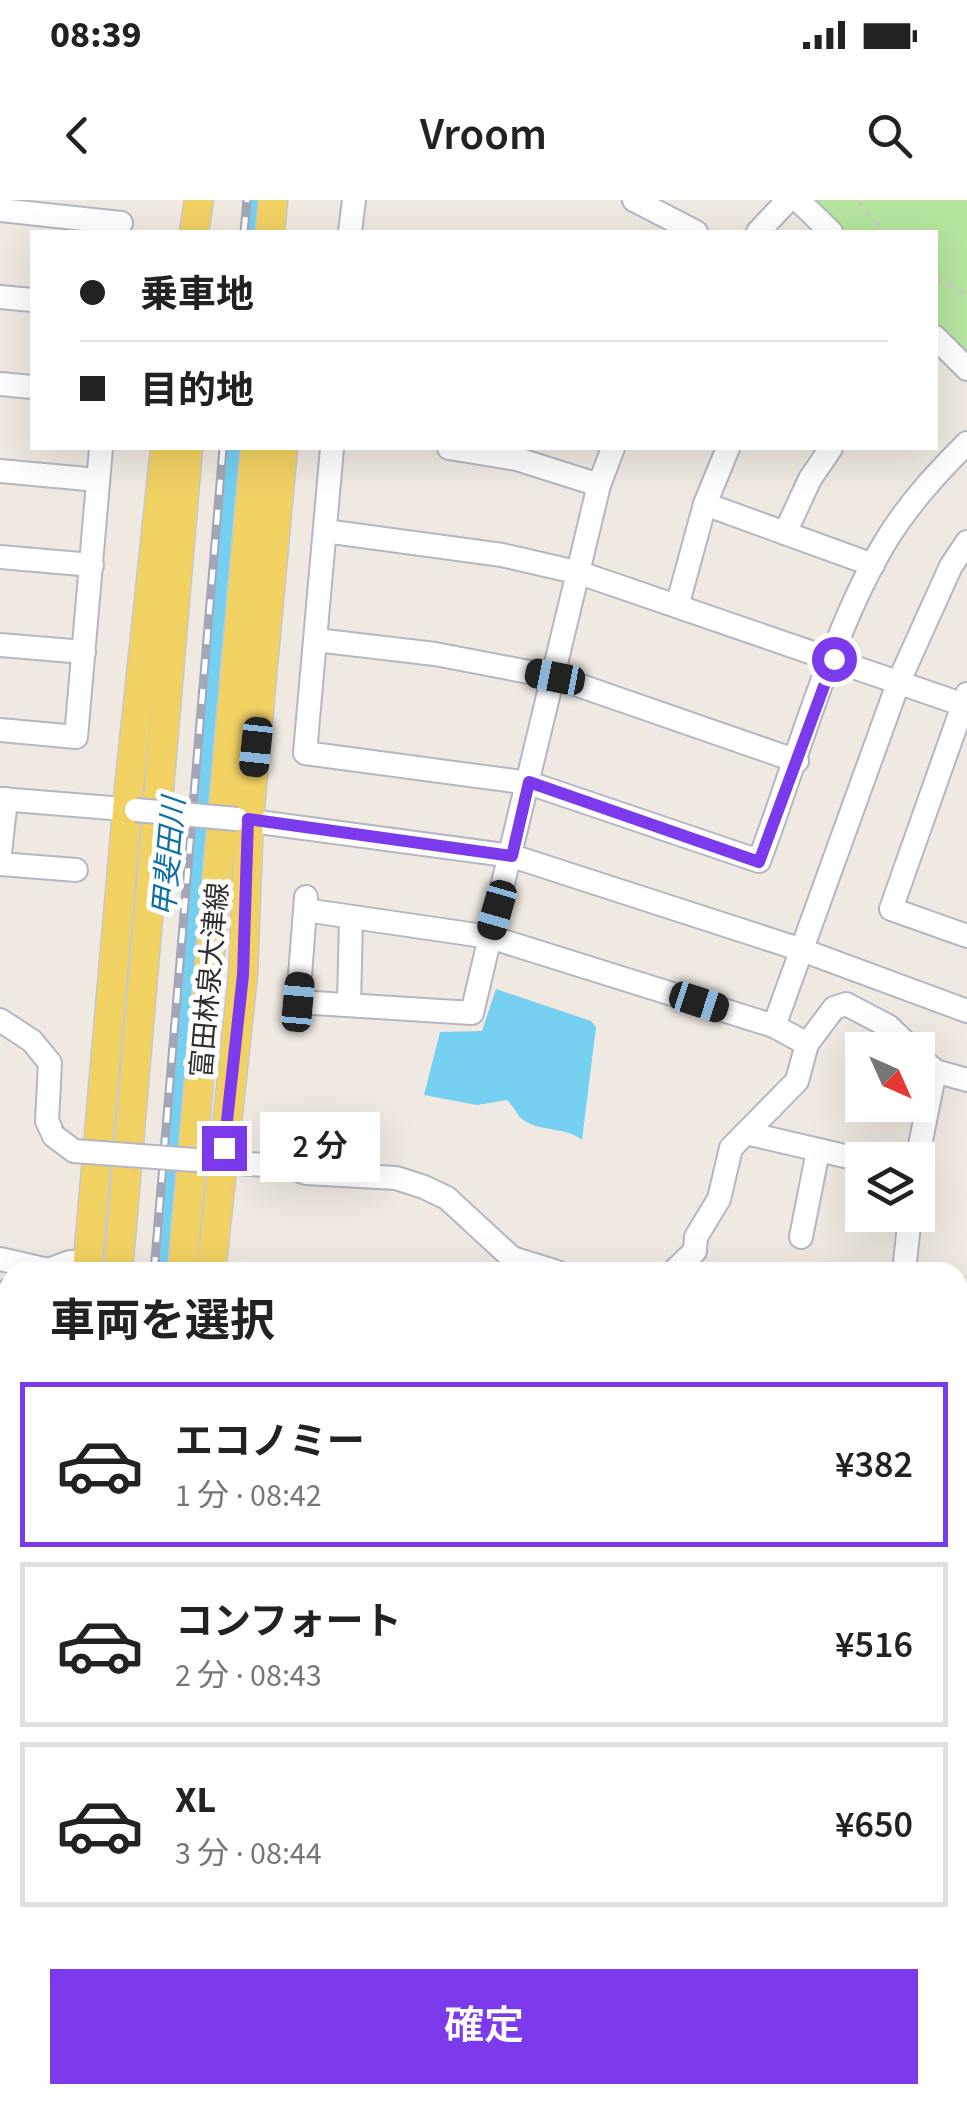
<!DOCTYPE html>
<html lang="ja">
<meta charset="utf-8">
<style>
body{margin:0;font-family:"Source Sans 3","Noto Sans JP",sans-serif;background:#f6f6f6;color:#222;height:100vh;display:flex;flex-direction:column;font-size:38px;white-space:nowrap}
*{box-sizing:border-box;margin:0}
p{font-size:32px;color:#767676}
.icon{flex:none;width:55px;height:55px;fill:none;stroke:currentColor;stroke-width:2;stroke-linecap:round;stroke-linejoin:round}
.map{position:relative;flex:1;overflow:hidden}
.details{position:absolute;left:0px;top:1062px;width:968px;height:842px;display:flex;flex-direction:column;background:#fff;border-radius:30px 30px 0 0;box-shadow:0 10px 40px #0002}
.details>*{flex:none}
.top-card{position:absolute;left:30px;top:30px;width:908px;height:220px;border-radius:0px;box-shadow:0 10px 40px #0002;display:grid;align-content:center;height:220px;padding:0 50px;background:#fff}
.needle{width:65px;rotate:135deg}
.tools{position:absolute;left:845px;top:832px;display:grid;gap:20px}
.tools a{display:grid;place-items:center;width:90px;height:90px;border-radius:0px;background:#fff;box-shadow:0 10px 40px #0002;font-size:50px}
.end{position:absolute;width:45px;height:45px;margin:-22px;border:12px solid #7c3aed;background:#fff;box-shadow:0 0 0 5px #fff}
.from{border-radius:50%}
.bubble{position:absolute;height:70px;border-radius:0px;background:#fff;box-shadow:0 10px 40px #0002;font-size:32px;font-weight:600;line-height:70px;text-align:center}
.car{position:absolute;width:30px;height:60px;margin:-30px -15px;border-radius:12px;box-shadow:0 0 8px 2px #0007;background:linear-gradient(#222 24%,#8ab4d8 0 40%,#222 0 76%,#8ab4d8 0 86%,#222 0)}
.top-card b{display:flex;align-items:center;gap:35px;height:95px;font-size:38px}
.top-card b+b{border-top:2px solid #e0e0e0}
.top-card i{width:25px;height:25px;background:#222}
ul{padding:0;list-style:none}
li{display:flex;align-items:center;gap:30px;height:165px;margin:0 20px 15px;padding:0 30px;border:5px solid #e0e0e0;border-radius:0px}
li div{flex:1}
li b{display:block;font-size:38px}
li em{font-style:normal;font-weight:600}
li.selected{border-color:#7c3aed}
li>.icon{width:90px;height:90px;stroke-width:1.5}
h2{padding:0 50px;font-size:45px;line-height:120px}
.button{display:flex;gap:20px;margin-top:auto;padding:20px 50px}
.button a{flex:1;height:115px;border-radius:0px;background:#7c3aed;color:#fff;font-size:40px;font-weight:600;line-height:115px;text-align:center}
.status{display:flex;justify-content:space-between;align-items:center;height:70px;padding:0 50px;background:#fff;direction:ltr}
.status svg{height:28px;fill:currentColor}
header{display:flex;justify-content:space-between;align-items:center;height:130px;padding:0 50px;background:#fff;font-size:45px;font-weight:600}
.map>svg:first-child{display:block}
.green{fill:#b6e59e}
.water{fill:#75cff0}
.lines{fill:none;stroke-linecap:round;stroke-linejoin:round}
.river{stroke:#75cff0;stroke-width:28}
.minor-casing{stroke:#b4b7c1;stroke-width:26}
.major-casing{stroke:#c9c9c9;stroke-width:31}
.path{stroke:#c9c9c9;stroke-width:2.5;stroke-dasharray:8 5;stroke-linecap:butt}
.minor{stroke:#fff;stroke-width:22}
.major{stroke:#f2d163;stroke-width:28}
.rail-casing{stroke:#a3a6b8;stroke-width:9}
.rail{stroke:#fff;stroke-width:5;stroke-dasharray:15;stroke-linecap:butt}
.minor-bridge-casing{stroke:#b4b7c1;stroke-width:26;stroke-linecap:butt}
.minor-bridge{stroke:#fff;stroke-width:22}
.route{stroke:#7c3aed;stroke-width:12}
.labels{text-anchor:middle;stroke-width:10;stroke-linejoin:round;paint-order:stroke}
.street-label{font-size:28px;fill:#2e2e2e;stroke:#fff}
.water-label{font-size:30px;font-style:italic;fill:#0d6fa3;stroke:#fff}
</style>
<div class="status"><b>08:39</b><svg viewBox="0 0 49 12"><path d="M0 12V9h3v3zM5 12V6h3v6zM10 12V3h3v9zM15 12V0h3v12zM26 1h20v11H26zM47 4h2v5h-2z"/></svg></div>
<header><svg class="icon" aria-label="back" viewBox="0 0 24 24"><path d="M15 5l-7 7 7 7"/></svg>Vroom<svg class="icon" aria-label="search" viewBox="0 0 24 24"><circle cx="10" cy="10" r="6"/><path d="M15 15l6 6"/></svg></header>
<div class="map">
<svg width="967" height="1904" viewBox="0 0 967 1904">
<rect width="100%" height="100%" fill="#efe9e1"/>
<path class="green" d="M811,0H967V157L935,125V32H843Z"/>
<path class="water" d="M496,789L591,821L596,827L582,940C566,926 540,933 522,919C517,915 513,905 507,900L477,905L424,895L440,832L482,831Z"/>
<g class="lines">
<g class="river">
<path d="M255,32L258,0"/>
<path d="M166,1072L237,248"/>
<path d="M0,1425H10"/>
<path d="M745,1895L751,1904"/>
</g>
<g class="minor-casing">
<g id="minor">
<path d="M634,0L696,32"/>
<path d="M798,0L831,32"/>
<path d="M0,10L121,23"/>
<path d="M350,32L354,0"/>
<path d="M758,32L788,0"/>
<path d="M0,97L32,100"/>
<path d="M935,137L967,169"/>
<path d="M0,184L32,187"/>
<path d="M332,248L305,553L529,583L759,661C797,561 833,425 889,336C911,301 938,272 967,243"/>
<path d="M449,248L517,259L599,285"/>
<path d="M613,248L599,285L490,737L774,826L807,844L834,808L846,804L888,826L913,850"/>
<path d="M0,271L98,280"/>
<path d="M705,304L873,365"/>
<path d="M325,331L502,355L580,373L967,506"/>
<path d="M785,333L810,279L831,248"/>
<path d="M0,357L92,365"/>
<path d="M678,403L705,304L728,248"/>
<path d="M316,440L435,454L555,477L797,561"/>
<path d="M0,445L84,452"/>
<path d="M967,494L891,709L967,736"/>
<path d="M0,530L76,537L101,248"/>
<path d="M0,599L136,610"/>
<path d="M237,619L512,656L802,750L967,811"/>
<path d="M0,653L6,599"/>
<path d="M0,664L76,670"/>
<path d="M305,710L490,737L472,813L298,802L305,710L306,697"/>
<path d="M349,805L351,717"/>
<path d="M0,820L32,841L50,863L47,921L54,936"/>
<path d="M774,826L899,481L951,366L967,342"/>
<path d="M925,862L935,871L967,880"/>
<path d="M746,933L862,960"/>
<path d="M917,960L935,871"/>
<path d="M290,967L306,973L396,978L424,987L447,998L512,1058L557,1072"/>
<path d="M801,1037L818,951"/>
<path d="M0,1059L48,1070L70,1062L87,1064"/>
<path d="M673,1072L695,1051L696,1037L719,999L731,948L797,881L807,844"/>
<path d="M904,1072L910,1015"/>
<path d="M0,1103L10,1089"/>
<path d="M0,1131L10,1134"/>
<path d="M958,1141L967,1149"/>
<path d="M958,1328L967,1312"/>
<path d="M958,1367L967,1373"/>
<path d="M0,1395L10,1394"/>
<path d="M0,1455L10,1454"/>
<path d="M958,1665L967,1660"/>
<path d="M0,1705L10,1702"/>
<path d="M0,1820L10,1823"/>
<path d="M267,1895L277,1904"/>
<path d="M716,1895L721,1904"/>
<path d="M789,1895L797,1904"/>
</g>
</g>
<g class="major-casing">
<g id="major">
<path d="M194,32L199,0"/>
<path d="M270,32L273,0"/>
<path d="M87,1072L129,588L165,248"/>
<path d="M118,1072L188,248"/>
<path d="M182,1072L255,248"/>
<path d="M211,1072L243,775L249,619L283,248"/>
<path d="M0,1231L10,1234"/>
<path d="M958,1710L967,1714"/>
<path d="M17,1904L18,1895"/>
<path d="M42,1904L43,1895"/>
<path d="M116,1904L117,1895"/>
<path d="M143,1904V1895"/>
</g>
</g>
<g class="path">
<path d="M857,0L884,32"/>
<path d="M935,78L967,94"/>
</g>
<use href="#minor" class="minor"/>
<use href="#major" class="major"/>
<g class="rail-casing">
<g id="rail">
<path d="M244,32L247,0"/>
<path d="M154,1072L223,248"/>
<path d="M76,1904V1895"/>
</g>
</g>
<use href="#rail" class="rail"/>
<g class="minor-bridge-casing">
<g id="minor-bridge">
<path d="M136,610L237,619"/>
<path d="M54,936L74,951L290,967"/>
</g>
</g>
<use href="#minor-bridge" class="minor-bridge"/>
</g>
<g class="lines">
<path class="route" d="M224,948L243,775L248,619L512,656L529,582L759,662L834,459"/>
</g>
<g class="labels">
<g class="street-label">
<text transform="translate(209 780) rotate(-85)" y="10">富田林泉大津線</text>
</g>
<g class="water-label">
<text transform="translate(169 657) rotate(-85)" y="10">甲斐田川</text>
</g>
</g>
</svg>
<div class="tools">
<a><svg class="needle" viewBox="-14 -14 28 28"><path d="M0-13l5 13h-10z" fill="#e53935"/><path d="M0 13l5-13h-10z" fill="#767676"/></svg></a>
<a><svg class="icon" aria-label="layers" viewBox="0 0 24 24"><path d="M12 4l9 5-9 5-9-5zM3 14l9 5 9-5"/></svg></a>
</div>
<i class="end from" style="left:834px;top:459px"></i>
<i class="end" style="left:224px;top:948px"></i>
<div class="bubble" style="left:260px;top:912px;width:120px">2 分</div>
<i class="car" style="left:555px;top:477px;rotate:281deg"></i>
<i class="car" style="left:256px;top:547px;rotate:186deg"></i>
<i class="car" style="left:497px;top:710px;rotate:196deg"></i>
<i class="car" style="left:298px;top:802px;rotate:5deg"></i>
<i class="car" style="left:699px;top:802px;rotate:108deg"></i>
<div class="top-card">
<b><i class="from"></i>乗車地</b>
<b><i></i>目的地</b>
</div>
<section class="details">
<h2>車両を選択</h2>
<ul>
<li class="selected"><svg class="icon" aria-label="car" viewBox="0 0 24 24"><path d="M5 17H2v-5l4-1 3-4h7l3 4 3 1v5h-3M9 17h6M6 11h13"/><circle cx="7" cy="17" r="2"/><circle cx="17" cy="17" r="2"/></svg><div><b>エコノミー</b><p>1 分 · 08:42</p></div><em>¥382</em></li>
<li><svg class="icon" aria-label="car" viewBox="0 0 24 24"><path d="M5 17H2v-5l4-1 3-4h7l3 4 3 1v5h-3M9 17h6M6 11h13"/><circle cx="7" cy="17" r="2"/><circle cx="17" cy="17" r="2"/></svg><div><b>コンフォート</b><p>2 分 · 08:43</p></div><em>¥516</em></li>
<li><svg class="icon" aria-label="car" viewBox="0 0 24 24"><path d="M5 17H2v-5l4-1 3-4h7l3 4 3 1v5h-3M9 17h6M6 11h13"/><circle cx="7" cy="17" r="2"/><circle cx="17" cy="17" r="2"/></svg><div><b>XL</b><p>3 分 · 08:44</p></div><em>¥650</em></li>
</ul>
<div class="button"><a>確定</a></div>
</section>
</div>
